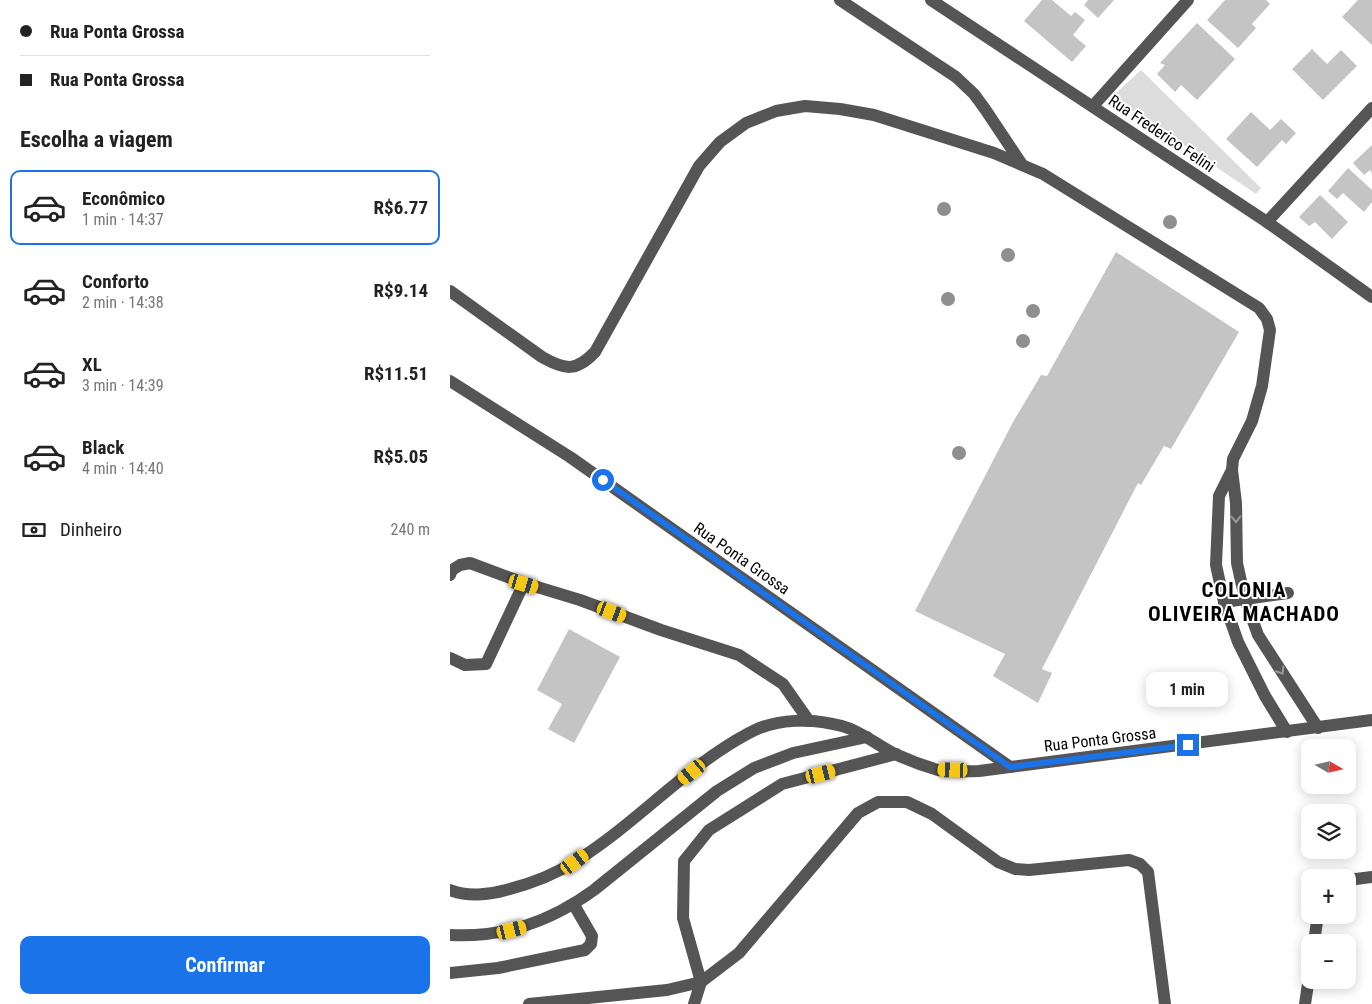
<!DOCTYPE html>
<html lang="pt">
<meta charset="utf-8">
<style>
body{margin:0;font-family:"Roboto Condensed",sans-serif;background:#f6f6f6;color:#222;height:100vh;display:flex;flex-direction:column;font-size:19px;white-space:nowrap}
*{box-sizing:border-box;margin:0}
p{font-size:16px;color:#767676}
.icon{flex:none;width:28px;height:28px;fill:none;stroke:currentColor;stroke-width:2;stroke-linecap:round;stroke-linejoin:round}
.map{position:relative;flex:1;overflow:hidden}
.side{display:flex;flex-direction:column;background:#fff;width:450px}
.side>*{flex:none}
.guide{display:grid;align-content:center;height:110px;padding:0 20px;background:#fff}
.needle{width:32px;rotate:99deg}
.tools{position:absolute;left:851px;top:739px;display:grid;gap:10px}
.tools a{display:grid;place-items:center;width:55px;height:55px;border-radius:10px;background:#fff;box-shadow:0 2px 12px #0003;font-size:25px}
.end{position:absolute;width:22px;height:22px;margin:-11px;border:6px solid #1a73e8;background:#fff;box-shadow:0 0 0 2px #fff}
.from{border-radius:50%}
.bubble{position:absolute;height:35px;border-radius:10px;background:#fff;box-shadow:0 2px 12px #0003;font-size:16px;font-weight:700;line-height:35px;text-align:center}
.car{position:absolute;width:15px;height:30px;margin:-15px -8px;border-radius:6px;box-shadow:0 0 4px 1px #0007;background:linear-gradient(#f5c518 24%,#345 0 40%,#f5c518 0 76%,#345 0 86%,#f5c518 0)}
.guide b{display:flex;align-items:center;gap:18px;height:48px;font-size:19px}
.guide b+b{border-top:1px solid #e0e0e0}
.guide i{width:12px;height:12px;background:#222}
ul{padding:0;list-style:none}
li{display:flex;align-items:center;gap:15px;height:75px;margin:0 10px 8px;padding:0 10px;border:2px solid transparent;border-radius:10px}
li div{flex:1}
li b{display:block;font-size:19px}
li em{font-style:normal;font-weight:700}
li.current{border-color:#1a73e8}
li>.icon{width:45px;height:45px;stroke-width:1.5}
h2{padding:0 20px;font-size:22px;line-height:60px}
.pay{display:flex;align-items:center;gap:12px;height:55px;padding:0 20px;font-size:19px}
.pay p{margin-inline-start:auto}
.button{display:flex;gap:10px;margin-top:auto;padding:10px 20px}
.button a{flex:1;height:58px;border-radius:10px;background:#1a73e8;color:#fff;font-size:20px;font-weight:700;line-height:58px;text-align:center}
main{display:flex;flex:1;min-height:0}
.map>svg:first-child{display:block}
.green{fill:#dcdcdc}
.building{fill:#c4c4c4}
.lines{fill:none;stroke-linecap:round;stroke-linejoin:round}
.minor{stroke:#555;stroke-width:12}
.tree{fill:#8f8f8f}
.oneway{stroke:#999}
.route{stroke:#1a73e8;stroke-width:6}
.labels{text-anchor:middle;stroke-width:4;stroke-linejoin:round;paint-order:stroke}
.street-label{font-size:16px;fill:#000;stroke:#fff}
.district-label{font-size:21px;font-weight:bold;letter-spacing:1px;fill:#000;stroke:#fff}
</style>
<main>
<section class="side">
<div class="guide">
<b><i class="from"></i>Rua Ponta Grossa</b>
<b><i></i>Rua Ponta Grossa</b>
</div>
<h2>Escolha a viagem</h2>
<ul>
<li class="current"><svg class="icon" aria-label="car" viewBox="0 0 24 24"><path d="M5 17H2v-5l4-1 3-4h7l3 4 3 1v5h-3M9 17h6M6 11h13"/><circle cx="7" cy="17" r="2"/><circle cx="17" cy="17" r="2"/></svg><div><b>Econômico</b><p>1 min · 14:37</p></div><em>R$6.77</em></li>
<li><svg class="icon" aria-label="car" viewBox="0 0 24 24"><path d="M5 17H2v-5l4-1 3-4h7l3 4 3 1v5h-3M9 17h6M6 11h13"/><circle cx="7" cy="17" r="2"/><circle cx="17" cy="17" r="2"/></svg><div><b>Conforto</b><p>2 min · 14:38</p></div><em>R$9.14</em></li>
<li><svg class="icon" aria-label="car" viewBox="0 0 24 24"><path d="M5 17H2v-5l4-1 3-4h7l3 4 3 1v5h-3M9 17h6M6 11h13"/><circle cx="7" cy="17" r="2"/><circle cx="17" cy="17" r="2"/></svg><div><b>XL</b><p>3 min · 14:39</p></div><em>R$11.51</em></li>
<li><svg class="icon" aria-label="car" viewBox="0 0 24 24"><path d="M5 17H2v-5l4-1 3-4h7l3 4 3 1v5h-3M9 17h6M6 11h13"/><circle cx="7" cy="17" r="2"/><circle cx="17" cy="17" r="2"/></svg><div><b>Black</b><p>4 min · 14:40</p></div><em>R$5.05</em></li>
</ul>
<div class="pay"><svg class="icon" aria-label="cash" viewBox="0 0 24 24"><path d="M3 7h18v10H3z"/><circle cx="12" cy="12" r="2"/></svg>Dinheiro<p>240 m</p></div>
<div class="button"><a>Confirmar</a></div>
</section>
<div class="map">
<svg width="922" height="1004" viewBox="0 0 922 1004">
<rect width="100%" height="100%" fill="#fff"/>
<path class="green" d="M691,70L811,188L806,194L664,98L665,94Z"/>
<g class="building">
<path d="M592,0H602L621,16L625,12L635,20L623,35L636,46L622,62L574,21Z"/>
<path d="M638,0H664L648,18L634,5Z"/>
<path d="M775,0H816L820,4L802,24L806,28L788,48L757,20Z"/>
<path d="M908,0H922V45L892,17Z"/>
<path d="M747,23L785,59L747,100L731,85L725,92L707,74L715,65L710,63Z"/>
<path d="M862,49L877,64L891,50L907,66L873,100L842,69Z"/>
<path d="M801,112L820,130L831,119L846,133L836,144L832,140L807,167L776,139Z"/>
<path d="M922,145V173L920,170L914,175L903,163Z"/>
<path d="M898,168L922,190V202L914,212L893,193L887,199L878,191Z"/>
<path d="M870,195L898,222L882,239L865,222L859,226L849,217Z"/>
<path d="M666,252L789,332L721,449L714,446L691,485L688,483L592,669L602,673L588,703L543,676L555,654L465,611L563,422L591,375L597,376Z"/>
<path d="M119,629L170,657L124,743L98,729L112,704L87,690Z"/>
</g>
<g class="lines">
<g class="minor">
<path d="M390,0L506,77L524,94L535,109L571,163"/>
<path d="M481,0L817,222L922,297"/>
<path d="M643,106L738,0"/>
<path d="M817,222L922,108"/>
<path d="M0,291L92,357C115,370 126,372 145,352L249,166L270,142L296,123L326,111L355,106L390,109L424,115L544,153L593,174L809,308L817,319L820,330L812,386L802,421L783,459L782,470L769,496L766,565L774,602L788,642L815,696L837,732"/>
<path d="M0,381L120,457L560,767"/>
<path d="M782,470L786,503L787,563L795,599L808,635L868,728"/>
<path d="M0,575L2,570L10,565L20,563L74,583L130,600L211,630L289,655L333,684L359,721"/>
<path d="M774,602L838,593"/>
<path d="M0,658L15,665L36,664L74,583"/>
<path d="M446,754L332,784L259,830L234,861L233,918L251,982L289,953L408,813L428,802H457L482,814L548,862L565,869L579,870L679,860L690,864L698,872L715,1004"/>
<path d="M898,880L922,877"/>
<path d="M0,890C17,897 39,895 56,890C80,884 104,875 126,861C187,823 235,767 299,733C326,718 363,718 392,726C411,731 427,745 445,754C458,760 474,766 488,770C500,773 516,771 529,771L922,720"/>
<path d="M0,935C54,938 100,922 144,890L267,791L304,768L343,753L417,737"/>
<path d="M864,942L868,915"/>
<path d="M0,973L48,968L135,950L141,944L142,936L124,905"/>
<path d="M79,1004L217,990L251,982"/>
<path d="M244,1004L251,982"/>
<path d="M855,1004L860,971"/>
</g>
</g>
<g class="tree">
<circle cx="494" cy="209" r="7"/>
<circle cx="720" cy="222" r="7"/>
<circle cx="558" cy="255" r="7"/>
<circle cx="498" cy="299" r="7"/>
<circle cx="583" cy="311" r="7"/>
<circle cx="573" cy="341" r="7"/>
<circle cx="509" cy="453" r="7"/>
</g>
<defs><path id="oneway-chevron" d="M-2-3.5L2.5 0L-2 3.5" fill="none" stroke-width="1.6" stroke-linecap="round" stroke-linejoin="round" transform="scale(1.25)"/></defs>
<g class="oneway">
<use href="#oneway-chevron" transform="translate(786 519) rotate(89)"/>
<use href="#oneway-chevron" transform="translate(831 671) rotate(57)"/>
</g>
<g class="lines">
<path class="route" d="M153,480L560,767L738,745"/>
</g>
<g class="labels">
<g class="street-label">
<text transform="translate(712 133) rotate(34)" y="6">Rua Frederico Felini</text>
<text transform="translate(292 558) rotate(35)" y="6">Rua Ponta Grossa</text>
<text transform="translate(650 739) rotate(-7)" y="6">Rua Ponta Grossa</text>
</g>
<g class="district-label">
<text x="794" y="597">COLONIA<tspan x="794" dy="24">OLIVEIRA MACHADO</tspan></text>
</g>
</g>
</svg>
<div class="tools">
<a><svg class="needle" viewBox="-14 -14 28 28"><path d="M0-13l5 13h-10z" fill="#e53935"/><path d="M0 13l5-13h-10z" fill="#767676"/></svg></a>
<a><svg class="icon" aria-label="layers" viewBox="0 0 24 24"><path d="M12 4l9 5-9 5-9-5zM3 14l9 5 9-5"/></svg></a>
<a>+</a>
<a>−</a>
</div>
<i class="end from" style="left:153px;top:480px"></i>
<i class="end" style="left:738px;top:745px"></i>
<div class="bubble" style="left:696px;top:672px;width:82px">1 min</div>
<i class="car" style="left:74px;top:584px;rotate:106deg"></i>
<i class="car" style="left:162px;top:612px;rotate:111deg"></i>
<i class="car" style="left:503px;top:770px;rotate:272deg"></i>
<i class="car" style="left:242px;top:772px;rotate:231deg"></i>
<i class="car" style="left:371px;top:774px;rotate:76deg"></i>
<i class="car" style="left:125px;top:862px;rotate:54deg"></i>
<i class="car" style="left:62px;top:930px;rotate:76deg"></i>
</div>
</main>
